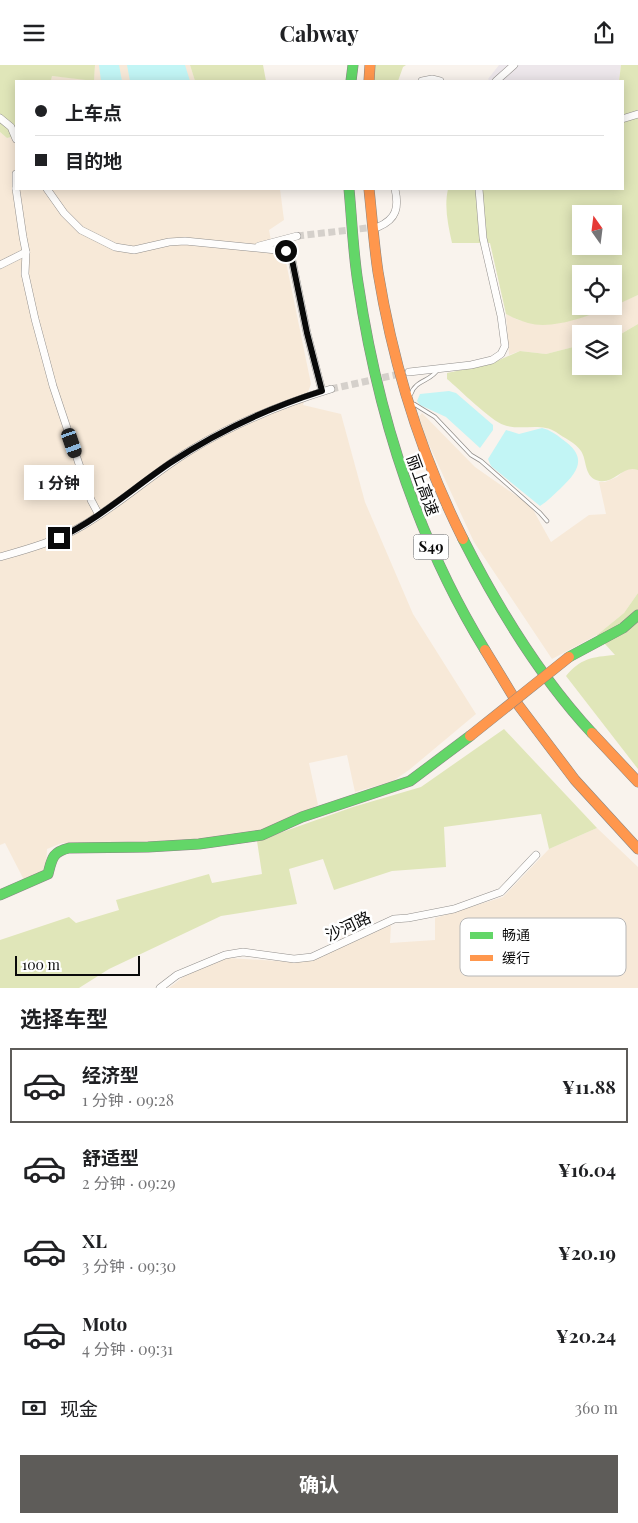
<!DOCTYPE html>
<html lang="zh">
<meta charset="utf-8">
<style>
body{margin:0;font-family:"Playfair Display","Noto Sans SC",serif;background:#f2f2f2;color:#202124;height:100vh;display:flex;flex-direction:column;font-size:19px;white-space:nowrap}
*{box-sizing:border-box;margin:0}
p{font-size:16px;color:#757577}
.icon{flex:none;width:28px;height:28px;fill:none;stroke:currentColor;stroke-width:2;stroke-linecap:round;stroke-linejoin:round}
.map{position:relative;height:923px;overflow:hidden}
.side{display:flex;flex-direction:column;background:#fff;flex:1}
.side>*{flex:none}
.top-card{position:absolute;left:15px;top:15px;width:609px;height:110px;border-radius:0px;box-shadow:0 2px 12px #0003;display:grid;align-content:center;height:110px;padding:0 20px;background:#fff}
.needle{width:32px;rotate:346deg}
.tools{position:absolute;left:572px;top:140px;display:grid;gap:10px}
.tools a{display:grid;place-items:center;width:50px;height:50px;border-radius:0px;background:#fff;box-shadow:0 2px 12px #0003;font-size:25px}
.scale{position:absolute;left:15px;bottom:12px;width:125px;box-sizing:border-box;padding-left:5px;border:2px solid #0a0a0a;border-top:0;font-size:14px;line-height:18px;white-space:nowrap;color:#0a0a0a;-webkit-text-stroke:4px #fff;paint-order:stroke}
.end{position:absolute;width:22px;height:22px;margin:-11px;border:6px solid #0a0a0a;background:#fff;box-shadow:0 0 0 2px #fff}
.from{border-radius:50%}
.bubble{position:absolute;height:35px;border-radius:0px;background:#fff;box-shadow:0 2px 12px #0003;font-size:16px;font-weight:700;line-height:35px;text-align:center}
.car{position:absolute;width:15px;height:30px;margin:-15px -8px;border-radius:6px;box-shadow:0 0 4px 1px #0007;background:linear-gradient(#222 24%,#8ab4d8 0 40%,#222 0 76%,#8ab4d8 0 86%,#222 0)}
.top-card b{display:flex;align-items:center;gap:18px;height:48px;font-size:19px}
.top-card b+b{border-top:1px solid #e0e0e0}
.top-card i{width:12px;height:12px;background:#202124}
ul{padding:0;list-style:none}
li{display:flex;align-items:center;gap:15px;height:75px;margin:0 10px 8px;padding:0 10px;border:2px solid transparent;border-radius:0px}
li div{flex:1}
li b{display:block;font-size:19px}
li em{font-style:normal;font-weight:700}
li.current{border-color:#5e5c59}
li>.icon{width:45px;height:45px;stroke-width:1.5}
h2{padding:0 20px;font-size:22px;line-height:60px}
.pay{display:flex;align-items:center;gap:12px;height:55px;padding:0 20px;font-size:19px}
.pay p{margin-inline-start:auto}
.action{display:flex;gap:10px;margin-top:auto;padding:10px 20px}
.action a{flex:1;height:58px;border-radius:0px;background:#5e5c59;color:#fff;font-size:20px;font-weight:700;line-height:58px;text-align:center}
header{display:flex;justify-content:space-between;align-items:center;height:65px;padding:0 20px;background:#fff;font-size:22px;font-weight:700}
.map>svg:first-child{display:block}
.industrial{fill:#ede7eb}
.farmland{fill:#f7e9d8}
.forest{fill:#e0e6b9;fill-rule:evenodd}
.water{fill:#c2f5f5}
.lines{fill:none;stroke-linecap:round;stroke-linejoin:round}
.street-tunnel{stroke:#d5d0cb;stroke-width:7;stroke-dasharray:7 3.5;stroke-linecap:butt}
.lane-casing{stroke:#928f8c;stroke-width:4.5}
.street-casing{stroke:#928f8c;stroke-width:8}
.fast-casing{stroke:#888683;stroke-width:11}
.slow-casing{stroke:#888683;stroke-width:11}
.lane{stroke:#fefdfc;stroke-width:3}
.street{stroke:#fefdfc;stroke-width:7}
.fast{stroke:#63d668;stroke-width:10}
.slow{stroke:#ff974d;stroke-width:10}
.slow-bridge-casing{stroke:#888683;stroke-width:11;stroke-linecap:butt}
.slow-bridge{stroke:#ff974d;stroke-width:10}
.route{stroke:#0a0a0a;stroke-width:6}
.labels{text-anchor:middle;stroke-width:5;stroke-linejoin:round;paint-order:stroke}
.shield{fill:#fff;stroke:#545454;stroke-width:1}
.shield-label{font-size:15px;font-weight:bold;fill:#0a0a0a}
.street-label{font-size:16px;fill:#0a0a0a;stroke:#fff}
.key{fill:#fff;stroke:#b6b6b6;stroke-width:1}
.key-label{font-size:14px;fill:#0a0a0a}
</style>
<header><svg class="icon" aria-label="menu" viewBox="0 0 24 24"><path d="M4 6h16M4 12h16M4 18h16"/></svg>Cabway<svg class="icon" aria-label="share" viewBox="0 0 24 24"><path d="M12 15V3M7 8l5-5 5 5M5 13v7h14v-7"/></svg></header>
<div class="map">
<svg width="638" height="923" viewBox="0 0 638 923">
<rect width="100%" height="100%" fill="#f9f3ed"/>
<path class="industrial" d="M499,0H621L619,16H490L488,14Z"/>
<g class="farmland">
<path d="M95,0H190L195,16H51L52,11L94,15Z"/>
<path d="M0,67L7,73L16,71V124H280L284,155L269,165L274,191L286,197L311,319L303,340L341,349L365,437L413,549L476,649L409,705L393,716L355,727L347,690L309,698L318,740L256,769L142,779L62,778L47,784L46,805L24,815L5,778L0,780Z"/>
<path d="M638,230V259L614,273V269H581V280L546,289L520,286L509,290L506,249L518,255L542,259L554,258L590,250Z"/>
<path d="M422,348L475,402L531,441L551,477L589,450L606,449L599,417H605L617,412L626,404L632,402L638,404V528L624,548L597,570L552,594L474,477L417,354Z"/>
<path d="M597,763L638,802V923H169L187,909L228,893L294,897L316,894L391,860L390,878L435,875V853L503,832L549,784Z"/>
</g>
<g class="forest">
<path d="M0,0H95L94,16L52,11L51,16H16V71L7,73L0,67Z"/>
<path d="M190,0H263L266,16H195Z"/>
<path d="M374,0H406L403,2L398,16H372Z"/>
<path d="M621,0H638V230L614,241V209H581V241H612C590,251 552,265 528,258C520,256 513,253 506,249L490,178H452C448,160 444,142 448,124H622V16H619ZM581,149H614V181H581Z"/>
<path d="M638,259V405C622,399 613,422 596,415C584,410 587,395 581,386C576,378 564,373 556,367C541,357 521,366 504,360C491,356 459,324 447,314V308L490,299L520,286L546,289L581,280V301H614V273Z"/>
<path d="M638,528V704L566,611C581,593 592,592 615,590L597,570L624,548Z"/>
<path d="M504,664L597,763L549,784L541,749L444,762L446,802L392,806L334,825L323,794L289,804L297,839L221,851L109,904L79,923H0V875L69,852L76,858L119,845L116,835L209,809L212,818L262,809L257,776L353,742L421,722Z"/>
</g>
<g class="water">
<path d="M99,0H119L122,16H101Z"/>
<path d="M127,0H185L190,16H130Z"/>
<path d="M449,326L456,328L493,360V365L480,383L446,352L420,340L417,336L420,329Z"/>
<path d="M542,363C550,365 556,369 562,374C587,391 580,405 561,423C554,429 548,436 540,441L491,401L488,394L506,365L519,369Z"/>
</g>
<g class="lines">
<g class="street-tunnel">
<path d="M297,171L376,162"/>
<path d="M331,324L404,308"/>
</g>
<g class="lane-casing">
<g id="lane">
<path d="M411,329C415,315 432,316 438,304"/>
<path d="M414,339L435,352L471,390L481,396L540,448L547,456"/>
</g>
</g>
<g class="street-casing">
<g id="street">
<path d="M422,16L432,14L440,16"/>
<path d="M496,16L514,0"/>
<path d="M0,53L11,62L16,74"/>
<path d="M622,54L638,49"/>
<path d="M16,109V123"/>
<path d="M16,124L23,172L26,187L25,209L35,254L53,321L91,435L99,450"/>
<path d="M47,124L64,148L81,165L115,182L134,185L169,177L185,176L286,186L292,195L307,268L322,326"/>
<path d="M378,162C397,154 399,142 395,124"/>
<path d="M259,181L297,171"/>
<path d="M0,200L26,187"/>
<path d="M409,307L471,300L492,295L501,289L505,281L501,251L483,173L479,124"/>
<path d="M0,492C28,484 57,476 82,461C120,439 153,408 191,385C235,358 282,339 331,324"/>
<path d="M160,923L177,910L225,890L243,887L294,894L312,892L394,854L408,853L454,844L501,827L536,790"/>
</g>
</g>
<g class="fast-casing">
<g id="fast">
<path d="M351,16L353,0"/>
<path d="M349,124C352,155 353,187 358,218C377,346 417,474 485,585"/>
<path d="M463,474C498,543 539,611 592,668"/>
<path d="M569,592L623,563L638,550"/>
<path d="M0,830L48,809C52,794 52,787 69,783L148,782L199,779L262,770L302,752L410,716L470,671"/>
</g>
</g>
<g class="slow-casing">
<g id="slow">
<path d="M369,16L370,0"/>
<path d="M369,124C372,152 374,180 378,207C393,299 421,390 463,474"/>
<path d="M485,585L519,641L575,715L638,784"/>
<path d="M592,668L638,717"/>
</g>
</g>
<use href="#lane" class="lane"/>
<use href="#street" class="street"/>
<use href="#fast" class="fast"/>
<use href="#slow" class="slow"/>
<g class="slow-bridge-casing">
<path id="slow-bridge" d="M470,671L569,592"/>
</g>
<use href="#slow-bridge" class="slow-bridge"/>
</g>
<g class="lines">
<path class="route" d="M59,473C99,454 133,423 170,398C217,367 268,343 322,326L307,268L292,195L286,186"/>
</g>
<g class="labels">
<rect class="shield" x="413.5" y="469.5" width="35" height="25" rx="4"/>
<g class="shield-label">
<text x="431" y="487">S49</text>
</g>
<g class="street-label">
<text transform="translate(423 420) rotate(70)" y="6">丽上高速</text>
<text transform="translate(348 861) rotate(-25)" y="6">沙河路</text>
</g>
</g>
<rect x="460" y="853" width="166" height="58" rx="8" class="key"/>
<rect x="470" y="867" width="23" height="7" fill="#63d668"/>
<rect x="470" y="890" width="23" height="6" fill="#ff974d"/>
<g class="key-label">
<text x="502" y="875">畅通</text>
<text x="502" y="898">缓行</text>
</g>
</svg>
<div class="tools">
<a><svg class="needle" viewBox="-14 -14 28 28"><path d="M0-13l5 13h-10z" fill="#e53935"/><path d="M0 13l5-13h-10z" fill="#757577"/></svg></a>
<a><svg class="icon" aria-label="locate" viewBox="0 0 24 24"><circle cx="12" cy="12" r="6"/><path d="M12 2v4M12 18v4M2 12h4M18 12h4"/></svg></a>
<a><svg class="icon" aria-label="layers" viewBox="0 0 24 24"><path d="M12 4l9 5-9 5-9-5zM3 14l9 5 9-5"/></svg></a>
</div>
<div class="scale">100 m</div>
<i class="end from" style="left:286px;top:186px"></i>
<i class="end" style="left:59px;top:473px"></i>
<div class="bubble" style="left:24px;top:400px;width:70px">1 分钟</div>
<i class="car" style="left:72px;top:378px;rotate:161deg"></i>
<div class="top-card">
<b><i class="from"></i>上车点</b>
<b><i></i>目的地</b>
</div>
</div>
<section class="side">
<h2>选择车型</h2>
<ul>
<li class="current"><svg class="icon" aria-label="car" viewBox="0 0 24 24"><path d="M5 17H2v-5l4-1 3-4h7l3 4 3 1v5h-3M9 17h6M6 11h13"/><circle cx="7" cy="17" r="2"/><circle cx="17" cy="17" r="2"/></svg><div><b>经济型</b><p>1 分钟 · 09:28</p></div><em>¥11.88</em></li>
<li><svg class="icon" aria-label="car" viewBox="0 0 24 24"><path d="M5 17H2v-5l4-1 3-4h7l3 4 3 1v5h-3M9 17h6M6 11h13"/><circle cx="7" cy="17" r="2"/><circle cx="17" cy="17" r="2"/></svg><div><b>舒适型</b><p>2 分钟 · 09:29</p></div><em>¥16.04</em></li>
<li><svg class="icon" aria-label="car" viewBox="0 0 24 24"><path d="M5 17H2v-5l4-1 3-4h7l3 4 3 1v5h-3M9 17h6M6 11h13"/><circle cx="7" cy="17" r="2"/><circle cx="17" cy="17" r="2"/></svg><div><b>XL</b><p>3 分钟 · 09:30</p></div><em>¥20.19</em></li>
<li><svg class="icon" aria-label="car" viewBox="0 0 24 24"><path d="M5 17H2v-5l4-1 3-4h7l3 4 3 1v5h-3M9 17h6M6 11h13"/><circle cx="7" cy="17" r="2"/><circle cx="17" cy="17" r="2"/></svg><div><b>Moto</b><p>4 分钟 · 09:31</p></div><em>¥20.24</em></li>
</ul>
<div class="pay"><svg class="icon" aria-label="cash" viewBox="0 0 24 24"><path d="M3 7h18v10H3z"/><circle cx="12" cy="12" r="2"/></svg>现金<p>360 m</p></div>
<div class="action"><a>确认</a></div>
</section>
